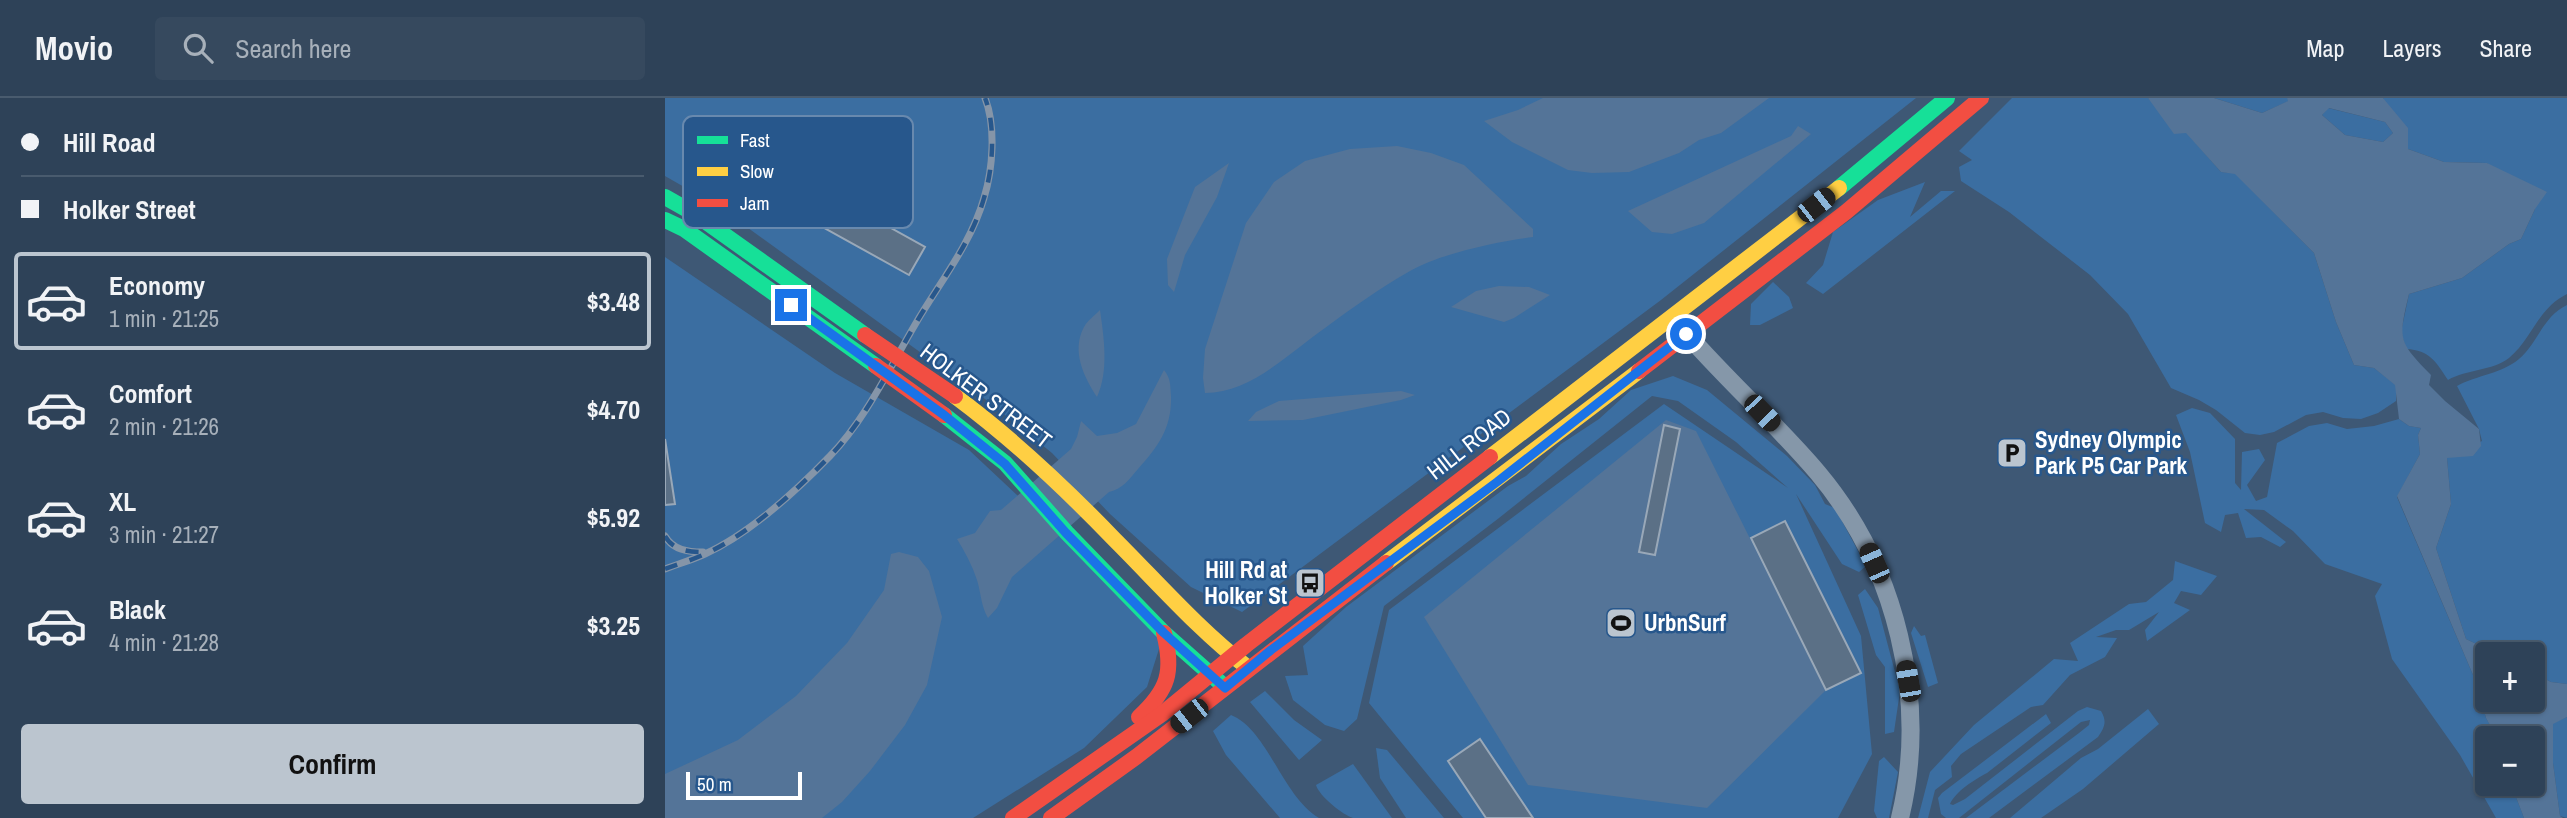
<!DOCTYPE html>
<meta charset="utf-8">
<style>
body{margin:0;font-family:"Archivo Narrow",sans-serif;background:#36495e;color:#f1f3f6;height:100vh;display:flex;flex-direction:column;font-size:26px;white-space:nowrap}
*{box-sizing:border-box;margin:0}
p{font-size:23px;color:#a7b0ba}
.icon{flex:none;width:38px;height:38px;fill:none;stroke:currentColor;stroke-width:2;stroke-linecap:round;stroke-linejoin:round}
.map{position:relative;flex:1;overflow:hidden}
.sheet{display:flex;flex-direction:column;background:#2e4258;width:665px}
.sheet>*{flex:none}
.top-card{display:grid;align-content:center;height:154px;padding:0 21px;background:#2e4258}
.buttons{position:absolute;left:1810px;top:544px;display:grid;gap:14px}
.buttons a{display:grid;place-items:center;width:70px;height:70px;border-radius:7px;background:#2e4258;box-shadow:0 2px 5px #0004,0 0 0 2px #495b6e;font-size:35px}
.scale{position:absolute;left:21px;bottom:18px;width:116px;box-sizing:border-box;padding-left:7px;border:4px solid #fff;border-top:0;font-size:19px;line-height:24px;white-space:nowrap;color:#fff;-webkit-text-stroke:5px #27578c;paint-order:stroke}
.end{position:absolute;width:32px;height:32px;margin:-16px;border:9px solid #1a73e8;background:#fff;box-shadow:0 0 0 4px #fff}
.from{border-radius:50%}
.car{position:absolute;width:21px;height:42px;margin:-21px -10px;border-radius:9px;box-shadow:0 0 5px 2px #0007;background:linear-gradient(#222 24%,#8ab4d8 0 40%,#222 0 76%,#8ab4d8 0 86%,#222 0)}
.top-card b{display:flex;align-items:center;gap:24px;height:66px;font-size:26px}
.top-card b+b{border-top:2px solid #495b6e}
.top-card i{width:18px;height:18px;background:#f1f3f6}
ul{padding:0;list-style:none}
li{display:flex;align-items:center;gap:21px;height:98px;margin:0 14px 10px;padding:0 7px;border:4px solid transparent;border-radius:7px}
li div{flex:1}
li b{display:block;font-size:26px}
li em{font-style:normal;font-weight:800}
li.active{border-color:#bbc5cf}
li>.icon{width:63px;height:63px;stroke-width:1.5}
.action{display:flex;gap:14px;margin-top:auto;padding:14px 21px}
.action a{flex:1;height:80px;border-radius:7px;background:#bbc5cf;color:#111;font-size:28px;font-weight:800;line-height:80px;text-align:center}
header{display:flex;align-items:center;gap:42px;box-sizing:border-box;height:98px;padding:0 35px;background:#2e4258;border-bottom:2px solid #495b6e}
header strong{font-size:33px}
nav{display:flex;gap:38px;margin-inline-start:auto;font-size:24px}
.search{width:490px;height:63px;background:#36495e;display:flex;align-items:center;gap:18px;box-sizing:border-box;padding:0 24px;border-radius:7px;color:#a7b0ba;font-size:26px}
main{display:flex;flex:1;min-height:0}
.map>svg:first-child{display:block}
.green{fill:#3b6ea1}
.water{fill:#547498;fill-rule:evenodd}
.building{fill:#5b7086;stroke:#99a8b8;stroke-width:2}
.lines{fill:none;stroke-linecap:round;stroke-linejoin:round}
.street{stroke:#8597a9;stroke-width:18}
.fast{stroke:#16e098;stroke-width:16}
.slow{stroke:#ffcf43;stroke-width:16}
.jam{stroke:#f24e42;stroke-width:16}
.rail-casing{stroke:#8595a8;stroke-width:7}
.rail{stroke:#27578c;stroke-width:4.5;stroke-dasharray:13;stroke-linecap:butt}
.jam-bridge{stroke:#f24e42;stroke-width:16}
.route{stroke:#1a73e8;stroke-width:9}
.labels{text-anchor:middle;stroke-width:5;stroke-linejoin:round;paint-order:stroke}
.street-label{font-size:23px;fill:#fff;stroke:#27578c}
.poi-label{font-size:23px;font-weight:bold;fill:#fff;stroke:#27578c;text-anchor:start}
.key{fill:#27578c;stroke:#6889ae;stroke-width:2}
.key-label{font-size:19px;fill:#fff}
</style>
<header>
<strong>Movio</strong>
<div class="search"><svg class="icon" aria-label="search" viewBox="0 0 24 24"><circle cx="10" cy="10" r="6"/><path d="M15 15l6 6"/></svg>Search here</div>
<nav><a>Map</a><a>Layers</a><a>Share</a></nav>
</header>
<main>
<section class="sheet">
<div class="top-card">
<b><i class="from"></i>Hill Road</b>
<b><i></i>Holker Street</b>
</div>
<ul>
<li class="active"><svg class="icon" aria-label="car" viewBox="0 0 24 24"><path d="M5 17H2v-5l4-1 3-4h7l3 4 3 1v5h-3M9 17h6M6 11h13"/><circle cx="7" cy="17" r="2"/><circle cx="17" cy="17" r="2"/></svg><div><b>Economy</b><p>1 min · 21:25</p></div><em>$3.48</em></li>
<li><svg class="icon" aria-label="car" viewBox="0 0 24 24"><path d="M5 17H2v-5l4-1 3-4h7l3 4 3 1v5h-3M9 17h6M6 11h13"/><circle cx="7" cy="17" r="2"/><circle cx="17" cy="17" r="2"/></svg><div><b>Comfort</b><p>2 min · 21:26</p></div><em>$4.70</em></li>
<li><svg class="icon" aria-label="car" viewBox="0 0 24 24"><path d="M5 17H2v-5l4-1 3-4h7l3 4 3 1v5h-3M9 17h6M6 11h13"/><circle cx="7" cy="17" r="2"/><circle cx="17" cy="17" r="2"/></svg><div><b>XL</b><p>3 min · 21:27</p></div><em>$5.92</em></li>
<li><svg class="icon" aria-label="car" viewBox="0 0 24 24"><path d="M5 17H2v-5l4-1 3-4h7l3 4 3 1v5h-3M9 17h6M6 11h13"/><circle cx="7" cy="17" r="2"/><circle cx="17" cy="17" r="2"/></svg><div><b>Black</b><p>4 min · 21:28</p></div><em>$3.25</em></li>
</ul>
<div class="action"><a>Confirm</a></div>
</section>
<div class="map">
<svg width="1902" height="720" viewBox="0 0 1902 720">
<rect width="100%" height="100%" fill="#3e5875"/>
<g class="green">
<path d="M0,0H1251L996,202L577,514L526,489L445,416L387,355L320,301L54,109L0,78Z"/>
<path d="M1347,0H1483L1521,34L1556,74L1570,75L1649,155L1671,224L1689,267L1709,270L1731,287V303L1713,315L1696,321L1678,320L1658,314L1641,317L1609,334L1595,337L1580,335L1551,312L1534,302L1506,290L1463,216L1425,177L1344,114L1296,83L1294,69L1307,62L1294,53Z"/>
<path d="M1549,0H1622L1624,3L1597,15Z"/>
<path d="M1718,0H1902V196C1872,211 1868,240 1844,260C1827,273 1802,271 1783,282C1771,264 1765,252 1741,251L1736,234L1744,196L1797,180L1844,146L1856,141L1870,111L1822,65L1779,64L1743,51Z"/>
<path d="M1663,10L1720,24L1728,35L1718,44L1680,37L1657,17Z"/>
<path d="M1260,84L1245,119L1276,93H1290L1158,196L1141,185L1158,167L1168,134L1213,102Z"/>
<path d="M0,159L170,275L304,352L499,535L482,589L419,650L308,720H0Z"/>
<path d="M1108,184L1124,199L1128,210L1095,227H1085L1086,206Z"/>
<path d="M1902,207V586L1886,584L1867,574V556H1832L1801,541L1771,450L1786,406L1782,360L1817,343L1814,331L1792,288C1812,277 1836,276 1854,261C1873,245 1878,218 1902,207Z"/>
<path d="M1008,278L1042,292L1122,358L1150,387L1160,406L1170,410L1201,468L1194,474L1177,466L1131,396L1196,538L1207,656L1173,720H798L704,605L724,512L999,306L1123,390L1071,344L1013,303L987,298L834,420L719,508L692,621L679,633L660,627L628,602L620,578L643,577L638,548L681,509L843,388L861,378L896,346L934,321L966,292Z"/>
<path d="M1527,310L1545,315L1570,341V385L1576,392L1577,354L1594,351L1600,362L1582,387L1591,403L1602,399L1612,345L1644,328L1662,325L1682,331L1709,328L1734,321L1744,328L1756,330L1753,337L1755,356L1732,399L1811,584L1821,620L1832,639L1822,640V686H1846L1859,720H1831L1795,657L1727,561L1710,498L1717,486L1660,466L1628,433L1599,412L1579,411L1621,444L1615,449L1596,439L1581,440L1573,415L1560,417L1556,434L1540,425L1525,354L1511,317Z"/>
<path d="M1510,463L1552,478L1536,497L1516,493L1509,505L1525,512L1482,543L1480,532L1494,514L1464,532H1451L1431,539L1452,540L1440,559L1405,577L1378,607L1366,609L1296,656L1286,668L1287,679L1270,692L1263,720H1253L1265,674L1309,627L1389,561L1413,563L1405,545L1464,506L1481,504L1508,482Z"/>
<path d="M1200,491L1213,510L1235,593L1229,634L1220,636V569L1211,557L1193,497Z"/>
<path d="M1249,528L1256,538L1260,537L1273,585L1263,589L1246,535Z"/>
<path d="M600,593L629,622L657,642L634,662L585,604Z"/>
<path d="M1422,609L1436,613C1442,623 1440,629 1433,639L1324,720H1301L1414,635L1424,627L1425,622L1416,624L1294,720H1281L1276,716L1273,700L1277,695L1381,616L1386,625L1322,675C1309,682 1291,693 1285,706L1288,707L1300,701L1413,613Z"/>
<path d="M1483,611L1494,626L1418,691L1376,720H1345L1416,660L1433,651Z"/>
<path d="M566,617C603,632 617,698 654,720H615L561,657L548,633Z"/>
<path d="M1902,619V720L1895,718L1888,665V625Z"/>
<path d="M711,650L722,652L779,720H741L715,680Z"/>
<path d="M1219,659L1233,674L1224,720H1212L1209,713L1214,663Z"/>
<path d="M688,666L727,720C716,720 699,720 688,720C678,717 654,698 651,687Z"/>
</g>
<g class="water">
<path d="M878,0H1104L1056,35L1034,42L1014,55L964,74L927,75L903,72L847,44L819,23L853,12Z"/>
<path d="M1483,0H1549L1597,15L1623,3L1622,0H1718L1743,30V51L1779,64L1822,65L1882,94L1870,111L1856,141L1844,146L1797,180L1744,196C1733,242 1733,243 1766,277L1764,287L1780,303L1814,331L1816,348L1808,358L1782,360L1786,406L1771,450L1801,541L1832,556H1822V602H1867V574L1886,584L1902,586V619L1888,626V665L1895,718L1898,720H1859L1846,686H1867V640H1832L1821,620L1811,584L1732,398L1755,356L1753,337L1756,330L1744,328L1734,321L1730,287L1709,270L1689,267L1671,224L1649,155L1570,76L1556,74L1521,35L1509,36ZM1664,10L1720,24L1728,35L1718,44L1680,37L1657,17Z"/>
<path d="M1133,28L1146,36L1039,125L1007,136L987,134L963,113L1126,38Z"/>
<path d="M732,48L766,55L799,67L868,131V139C834,143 774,156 745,173C715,190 687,210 660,230C624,255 586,295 540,295L538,280L540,251L581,125L609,84L640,63L685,51Z"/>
<path d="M564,65L552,99L520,157L509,194L503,187L502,161L530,89Z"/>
<path d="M834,188L864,189L885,197L849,220L839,224L786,209L811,193Z"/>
<path d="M435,212C439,240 444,273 432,299C419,279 406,253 419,229C422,223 430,217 435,212Z"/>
<path d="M499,272C506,281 505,286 506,298C507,329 494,348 473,371C464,381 458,391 444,394L347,479L332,510L323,520C316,508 316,495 312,482C307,467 300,454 292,441L310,435L325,413L336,412L406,351L412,339L416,323L432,338L452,335L471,326Z"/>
<path d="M736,293L750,297L736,302L638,322L583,323L591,314L614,303Z"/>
<path d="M1001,322L1031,333L1161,592L1042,710L863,687L759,519Z"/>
<path d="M234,454L253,459L264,473L277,519L262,587L240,627L205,673L177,704L157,720H0V676L73,642L131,598L182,545L219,492L226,456Z"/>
</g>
<g class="building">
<path d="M134,79L260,149L244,177L118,107Z"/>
<path d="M999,327L1015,331L990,457L974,454Z"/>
<path d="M0,341L10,406L0,407Z"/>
<path d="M1120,423L1196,575L1161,592L1086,440Z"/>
<path d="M815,641L868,720H821L783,663Z"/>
</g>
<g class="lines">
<path class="street" d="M1014,227C1058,279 1109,323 1153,375C1231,468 1264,601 1235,720"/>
<g class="fast">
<path d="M1174,90L1282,0"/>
<path d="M0,99L30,116L200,237"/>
<path d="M0,122L19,131L211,268"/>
<path d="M279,317L340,365L402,435L499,535L560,589"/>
</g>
<g class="slow">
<path d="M290,298C348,341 400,390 450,442C493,485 534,532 582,569"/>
<path d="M825,359L1174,90"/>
<path d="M721,465L974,273"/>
</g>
<g class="jam">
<path d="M974,273L1181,114L1316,0"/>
<path d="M474,619C503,592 509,574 499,535"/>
<path d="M348,720L497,616L581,547L825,359"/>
<path d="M386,720L471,659L721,465"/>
</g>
<g class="rail-casing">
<g id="rail">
<path d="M0,438C8,452 23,454 38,454"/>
<path d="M0,471C13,466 27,462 40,456C84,436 131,393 165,358C201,321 225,269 251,225C275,184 306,146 319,100C328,71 331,28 320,0"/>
</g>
</g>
<use href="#rail" class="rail"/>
<g class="jam-bridge">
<path d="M200,237L290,298"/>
<path d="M211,268L279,317"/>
</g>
</g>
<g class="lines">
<path class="route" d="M126,207L279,317L340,366L401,435L499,535L560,590L606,552L832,384L1021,236"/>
</g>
<defs>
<g id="parking-square" transform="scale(1.575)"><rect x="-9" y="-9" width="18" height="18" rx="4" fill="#bbc5cf" stroke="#27578c"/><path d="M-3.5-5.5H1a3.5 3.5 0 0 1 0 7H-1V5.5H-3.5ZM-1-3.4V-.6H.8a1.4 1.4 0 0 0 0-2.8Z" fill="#111"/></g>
<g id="bus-square" transform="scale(1.575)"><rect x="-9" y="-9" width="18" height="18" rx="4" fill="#bbc5cf" stroke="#27578c"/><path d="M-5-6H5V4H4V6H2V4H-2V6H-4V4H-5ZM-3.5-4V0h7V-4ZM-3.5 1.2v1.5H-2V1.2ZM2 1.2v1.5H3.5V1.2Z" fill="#111"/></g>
<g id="stadium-square" transform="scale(1.575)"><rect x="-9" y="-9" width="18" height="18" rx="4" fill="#bbc5cf" stroke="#27578c"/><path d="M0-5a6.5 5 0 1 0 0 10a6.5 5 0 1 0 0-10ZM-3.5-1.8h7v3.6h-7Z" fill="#111"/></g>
</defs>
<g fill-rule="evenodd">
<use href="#parking-square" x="1347" y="355"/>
<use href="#bus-square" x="645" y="485"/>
<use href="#stadium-square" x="956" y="525"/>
</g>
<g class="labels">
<g class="street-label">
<text transform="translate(321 298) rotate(37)" y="8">HOLKER STREET</text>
<text transform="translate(804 346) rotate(-38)" y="8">HILL ROAD</text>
</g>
<g class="poi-label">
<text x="1370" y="350">Sydney Olympic<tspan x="1370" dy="26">Park P5 Car Park</tspan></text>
<text x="622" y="480" text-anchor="end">Hill Rd at<tspan x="622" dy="26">Holker St</tspan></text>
<text x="979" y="533">UrbnSurf</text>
</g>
</g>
<rect x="18" y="18" width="230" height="112" rx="10" class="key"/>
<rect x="32" y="38" width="31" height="8" fill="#16e098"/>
<rect x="32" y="69" width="31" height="9" fill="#ffcf43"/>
<rect x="32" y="101" width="31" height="8" fill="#f24e42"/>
<g class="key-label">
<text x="75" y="49">Fast</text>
<text x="75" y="80">Slow</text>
<text x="75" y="112">Jam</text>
</g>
</svg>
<div class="buttons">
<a>+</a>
<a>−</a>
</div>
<div class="scale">50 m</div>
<i class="end from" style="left:1021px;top:236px"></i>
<i class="end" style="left:126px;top:207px"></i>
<i class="car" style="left:1151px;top:107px;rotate:52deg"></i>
<i class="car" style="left:1097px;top:315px;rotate:136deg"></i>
<i class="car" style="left:1209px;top:465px;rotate:336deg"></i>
<i class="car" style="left:1243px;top:583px;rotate:350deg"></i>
<i class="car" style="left:524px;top:618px;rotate:232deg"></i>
</div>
</main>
